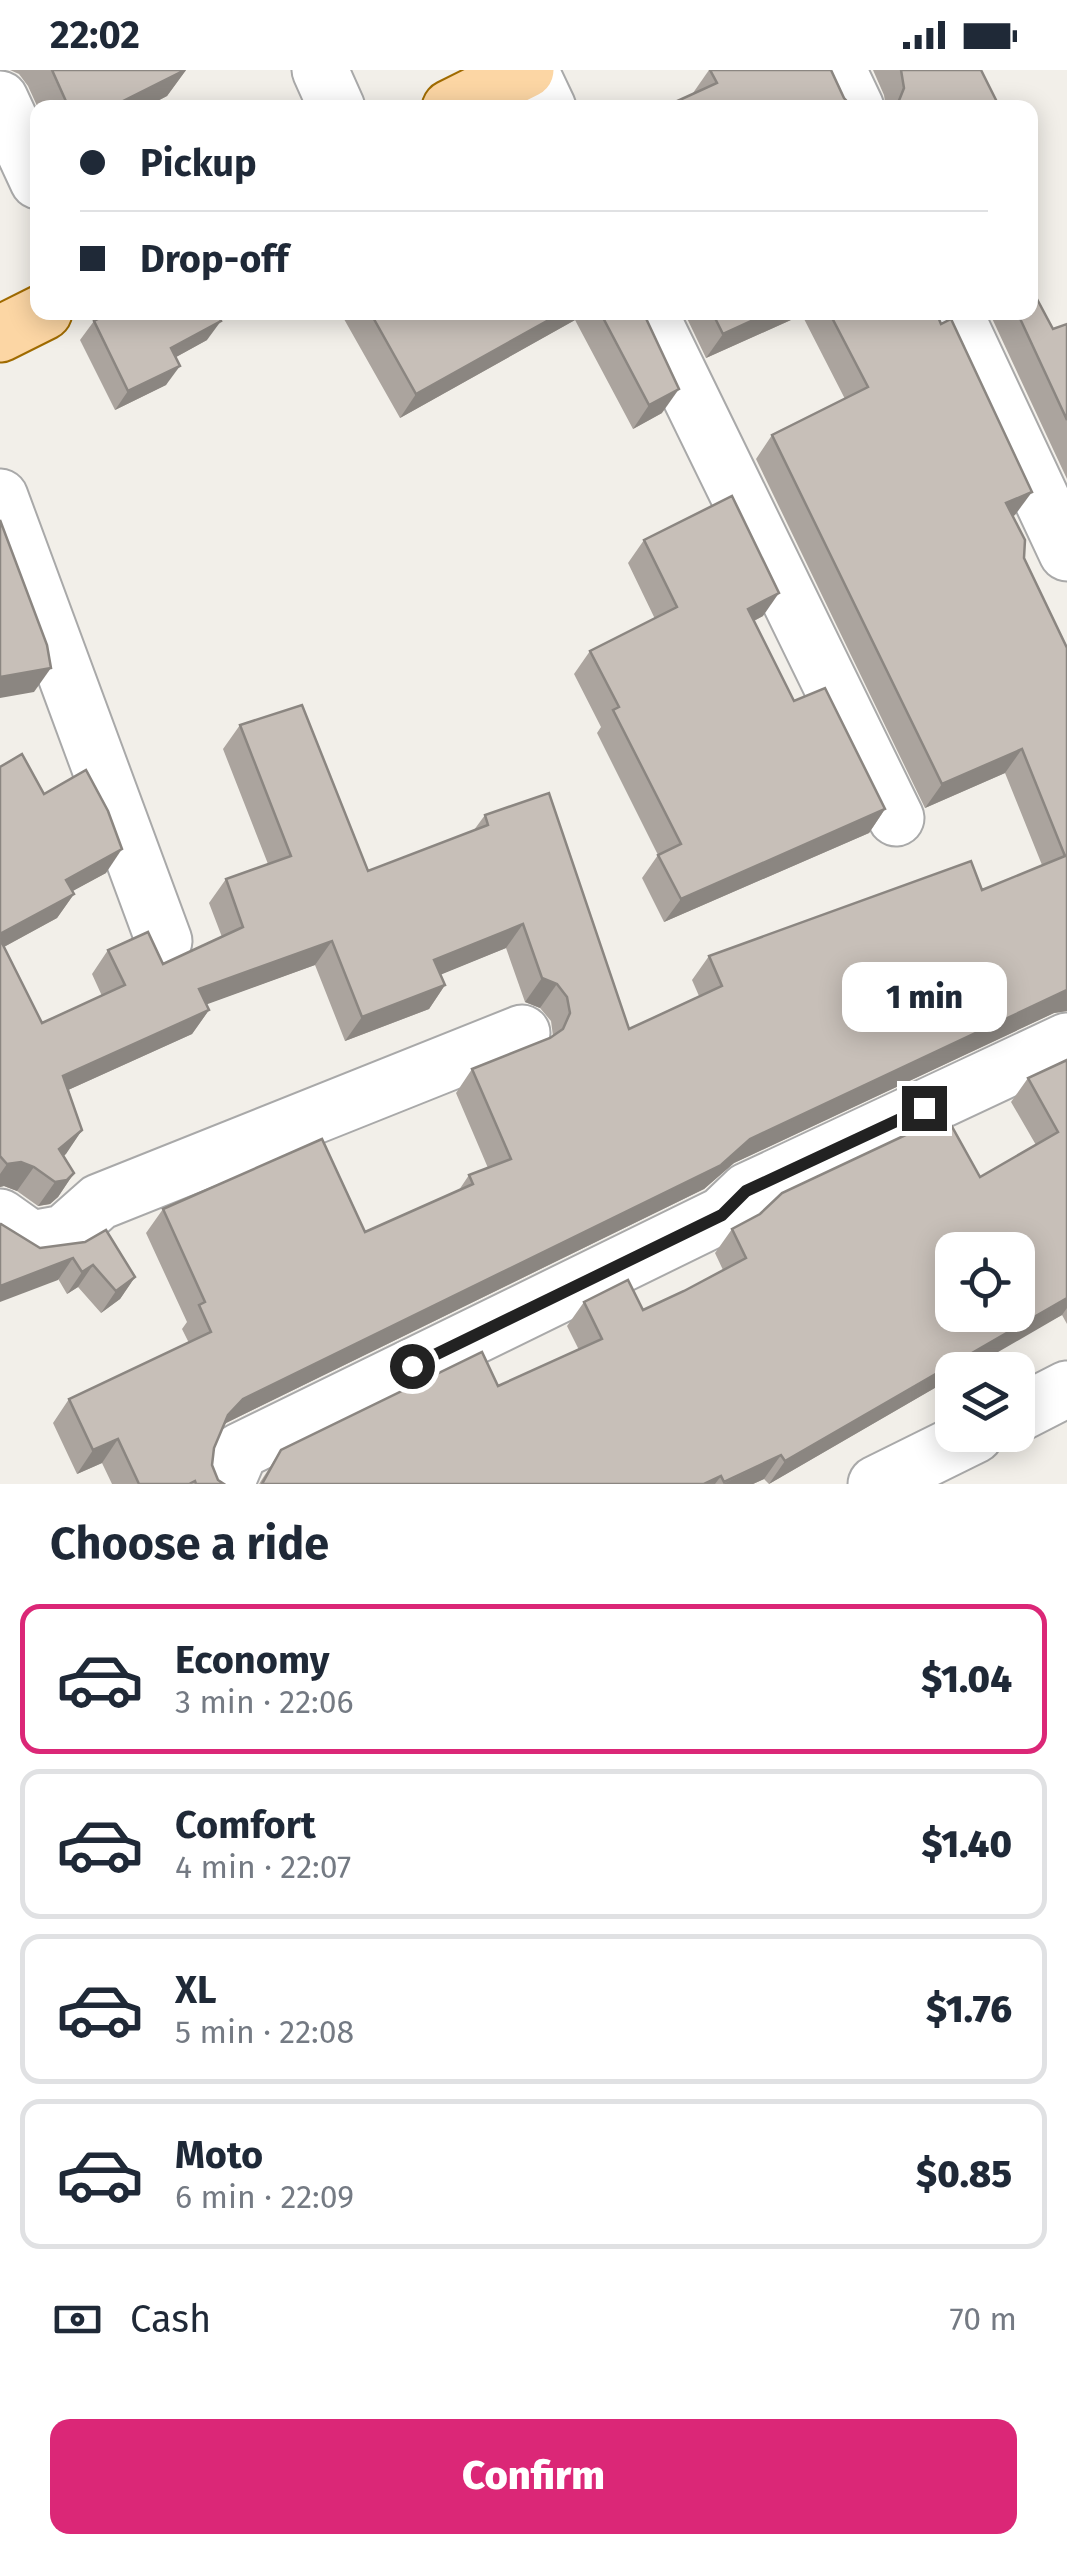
<!DOCTYPE html>
<meta charset="utf-8">
<style>
body{margin:0;font-family:"Fira Sans",sans-serif;background:#f6f6f7;color:#1f2937;height:100vh;display:flex;flex-direction:column;font-size:38px;white-space:nowrap}
*{box-sizing:border-box;margin:0}
p{font-size:32px;color:#747a83}
.icon{flex:none;width:55px;height:55px;fill:none;stroke:currentColor;stroke-width:2;stroke-linecap:round;stroke-linejoin:round}
.map{position:relative;height:1414px;overflow:hidden}
.sheet{display:flex;flex-direction:column;background:#fff;flex:1}
.sheet>*{flex:none}
.hud{position:absolute;left:30px;top:30px;width:1008px;height:220px;border-radius:20px;box-shadow:0 5px 25px #0003;display:grid;align-content:center;height:220px;padding:0 50px;background:#fff}
.controls{position:absolute;left:935px;top:1162px;display:grid;gap:20px}
.controls a{display:grid;place-items:center;width:100px;height:100px;border-radius:20px;background:#fff;box-shadow:0 5px 25px #0003;font-size:50px}
.end{position:absolute;width:45px;height:45px;margin:-22px;border:12px solid #222;background:#fff;box-shadow:0 0 0 5px #fff}
.from{border-radius:50%}
.bubble{position:absolute;height:70px;border-radius:20px;background:#fff;box-shadow:0 5px 25px #0003;font-size:32px;font-weight:800;line-height:70px;text-align:center}
.hud b{display:flex;align-items:center;gap:35px;height:95px;font-size:38px}
.hud b+b{border-top:2px solid #e0e1e3}
.hud i{width:25px;height:25px;background:#1f2937}
ul{padding:0;list-style:none}
li{display:flex;align-items:center;gap:30px;height:150px;margin:0 20px 15px;padding:0 30px;border:5px solid #e0e1e3;border-radius:20px}
li div{flex:1}
li b{display:block;font-size:38px}
li em{font-style:normal;font-weight:800}
li.current{border-color:#db2777}
li>.icon{width:90px;height:90px;stroke-width:1.5}
h2{padding:0 50px;font-size:45px;line-height:120px}
.pay{display:flex;align-items:center;gap:25px;height:110px;padding:0 50px;font-size:38px}
.pay p{margin-inline-start:auto}
.primary-button{display:flex;gap:20px;margin-top:auto;padding:20px 50px}
.primary-button a{flex:1;height:115px;border-radius:20px;background:#db2777;color:#fff;font-size:40px;font-weight:800;line-height:115px;text-align:center}
.status{display:flex;justify-content:space-between;align-items:center;height:70px;padding:0 50px;background:#fff;direction:ltr}
.status svg{height:28px;fill:currentColor}
.map>svg:first-child{display:block}
.lines{fill:none;stroke-linecap:round;stroke-linejoin:round}
.minor-casing{stroke:#a9a9a9;stroke-width:59}
.major-casing{stroke:#a06b00;stroke-width:59}
.minor{stroke:#fff;stroke-width:55}
.major{stroke:#fcd6a4;stroke-width:55}
.wall{fill:#aba49e}
.shaded-wall{fill:#8b8681}
.building{fill:#c7bfb8;stroke:#8b8681;stroke-width:2.5;fill-rule:evenodd}
.route{stroke:#222;stroke-width:12}
</style>
<div class="status"><b>22:02</b><svg viewBox="0 0 49 12"><path d="M0 12V9h3v3zM5 12V6h3v6zM10 12V3h3v9zM15 12V0h3v12zM26 1h20v11H26zM47 4h2v5h-2z"/></svg></div>
<div class="map">
<svg width="1067" height="1414" viewBox="0 0 1067 1414">
<rect width="100%" height="100%" fill="#f2efe9"/>
<g class="lines">
<g class="minor-casing">
<g id="minor">
<path d="M320,0L337,38"/>
<path d="M530,0L548,38"/>
<path d="M838,0L856,38"/>
<path d="M0,29L38,111"/>
<path d="M649,242L896,748"/>
<path d="M954,242L1067,483"/>
<path d="M0,427L164,871"/>
<path d="M0,1147L31,1169L64,1163L99,1132L522,963"/>
<path d="M1018,1344L1067,1319"/>
<path d="M226,1414L240,1381L722,1145L747,1121L1067,971"/>
<path d="M876,1414L975,1365"/>
</g>
</g>
<g class="major-casing">
<g id="major">
<path d="M450,38L526,0"/>
<path d="M0,264L44,242"/>
</g>
</g>
<use href="#minor" class="minor"/>
<use href="#major" class="major"/>
</g>
<g class="wall">
<path d="M10,0H186L167,26L144,38H38L28,16L19,4Z"/>
<path d="M709,0H831L844,28L693,23Z"/>
<path d="M873,0H981L1000,38H886L884,25Z"/>
<path d="M340,242H643L662,343L633,359L575,250L400,348Z"/>
<path d="M684,242H936L1015,445L1013,446L1024,488L1067,578V941L1054,943L734,1093L704,1119L226,1353L223,1356L214,1378L212,1395L218,1410L224,1414H112L102,1393L77,1404L53,1353L69,1329L189,1273L182,1259L187,1252L146,1163L163,1139L365,1162L459,1120L469,1105L488,1098L456,1023L472,999L553,966L551,951L540,938L525,932L506,878L441,904L445,915L429,939L345,971L315,895L206,934L209,940L192,964L68,1020L82,1060L64,1086L74,1103L58,1127L50,1134L38,1136L17,1121L4,1116L0,1117V697L44,724L106,803L72,821L74,824L57,848L4,877L42,953L102,926L92,904L108,880L163,894L222,867L209,833L226,809L268,794L223,679L240,655L368,801L474,760L485,745L629,959L699,926L692,910L709,886L982,820L1042,795L1005,703L925,738L756,389L772,365L845,329L802,245L706,288Z"/>
<path d="M991,242H1030L1053,259L1067,254V409L990,244Z"/>
<path d="M94,251L207,270L176,287L166,315L115,340L80,270Z"/>
<path d="M644,470L763,546L754,551L794,631L885,739L869,763L664,852L642,808L658,785L597,663L601,657L574,604L590,581L655,549L628,493Z"/>
<path d="M1067,990V1254L1062,1245L952,1300V1308L769,1414L764,1409L753,1414H259L281,1380L498,1316L579,1280L567,1256L584,1232L643,1240L684,1221L723,1200L715,1183L732,1159L980,1107L1036,1075L1011,1032L1028,1008Z"/>
<path d="M40,1178L135,1207L120,1229L101,1243L78,1217L67,1224Z"/>
</g>
<g class="shaded-wall">
<path d="M186,0L167,26L144,38H109Z"/>
<path d="M563,242H580L575,250L400,348L416,324Z"/>
<path d="M771,242H803L802,245L706,288L723,264Z"/>
<path d="M221,251L207,270L158,297L171,278Z"/>
<path d="M180,296L166,315L115,340L128,321Z"/>
<path d="M679,319L662,343L633,359L649,335Z"/>
<path d="M1032,422L1015,445L990,457L1006,433Z"/>
<path d="M779,523L763,546L732,562L748,539Z"/>
<path d="M51,598L34,622L0,628V607Z"/>
<path d="M1022,679L1005,703L925,738L942,714Z"/>
<path d="M885,739L869,763L664,852L681,829Z"/>
<path d="M122,779L106,803L49,834L66,810Z"/>
<path d="M74,824L57,848L0,879V864Z"/>
<path d="M523,854L506,878L418,914L434,890Z"/>
<path d="M332,871L315,895L183,943L199,919Z"/>
<path d="M542,908L557,914L540,938L525,932Z"/>
<path d="M445,915L429,939L345,971L362,947Z"/>
<path d="M1067,920V941L1054,943L734,1093L704,1119L226,1353L211,1369L228,1345L243,1329L750,1069Z"/>
<path d="M209,940L192,964L46,1030L63,1006Z"/>
<path d="M82,1060L66,1084L43,1103L59,1079Z"/>
<path d="M21,1092L34,1097L17,1121L4,1116L0,1117V1104L7,1094Z"/>
<path d="M74,1103L58,1127L50,1134L38,1136L55,1112Z"/>
<path d="M73,1188L58,1210L0,1232V1216Z"/>
<path d="M93,1195L78,1217L67,1224L82,1202Z"/>
<path d="M135,1207L120,1229L101,1243L116,1221Z"/>
<path d="M1067,1228V1238L1062,1245L967,1300H952V1308L769,1414L785,1391Z"/>
<path d="M118,1369L102,1393L77,1404L93,1380Z"/>
<path d="M781,1385L764,1409L753,1414H723Z"/>
<path d="M721,1406L715,1414H704Z"/>
</g>
<g class="building">
<path d="M52,0H185L109,38H69Z"/>
<path d="M710,0H831L844,28L853,38H662L717,13Z"/>
<path d="M901,0H981L1000,38H892L898,33L904,18Z"/>
<path d="M1030,216L1053,259L1067,254V350L1017,242H1030Z"/>
<path d="M112,242H216L221,251L171,278L180,296L128,321L94,251Z"/>
<path d="M370,242H563L416,324Z"/>
<path d="M600,242H643L679,319L649,335Z"/>
<path d="M712,242H771L723,264Z"/>
<path d="M829,242H936L941,254L951,249L1032,422L1006,433L1025,470L1024,488L1067,578V920L750,1069L721,1095L243,1329L228,1345L214,1378L212,1395L218,1410L224,1414H196L195,1411L189,1414H139L118,1369L93,1380L69,1329L211,1262L199,1235L205,1232L163,1139L322,1069L365,1162L473,1114L469,1105L511,1089L472,999L550,968L563,959L570,943L567,927L557,914L542,908L523,854L434,890L445,915L362,947L332,871L199,919L209,940L63,1006L82,1060L59,1079L74,1103L67,1110L55,1112L34,1097L21,1092L7,1094L0,1086V869L42,953L125,915L108,880L148,862L163,894L243,857L226,809L291,786L240,655L302,635L368,801L488,755L485,745L549,723L629,959L722,916L709,886L971,791L982,820L1065,786L1022,679L942,714L772,365L868,317Z"/>
<path d="M732,426L779,523L748,539L794,631L825,618L885,739L681,829L658,785L681,774L613,640L619,637L590,581L677,537L644,470Z"/>
<path d="M0,450L47,575L51,598L0,607Z"/>
<path d="M22,684L44,724L86,700L108,741L122,779L66,810L74,824L0,864V697Z"/>
<path d="M1067,990V1228L785,1391L781,1385L724,1412L721,1406L704,1414H262L281,1380L482,1282L498,1316L602,1269L584,1232L628,1210L643,1240L684,1221L746,1188L732,1159L760,1144L782,1123L946,1046L980,1107L1058,1062L1028,1008ZM952,1180H1018V1245H952Z"/>
<path d="M1,1154L40,1178L85,1172L106,1160L135,1207L116,1221L93,1195L82,1202L73,1188L0,1216V1155Z"/>
</g>
<g class="lines">
<path class="route" d="M412,1296L722,1145L746,1121L924,1038"/>
</g>
</svg>
<div class="controls">
<a><svg class="icon" aria-label="locate" viewBox="0 0 24 24"><circle cx="12" cy="12" r="6"/><path d="M12 2v4M12 18v4M2 12h4M18 12h4"/></svg></a>
<a><svg class="icon" aria-label="layers" viewBox="0 0 24 24"><path d="M12 4l9 5-9 5-9-5zM3 14l9 5 9-5"/></svg></a>
</div>
<i class="end from" style="left:412px;top:1296px"></i>
<i class="end" style="left:924px;top:1038px"></i>
<div class="bubble" style="left:842px;top:892px;width:165px">1 min</div>
<div class="hud">
<b><i class="from"></i>Pickup</b>
<b><i></i>Drop-off</b>
</div>
</div>
<section class="sheet">
<h2>Choose a ride</h2>
<ul>
<li class="current"><svg class="icon" aria-label="car" viewBox="0 0 24 24"><path d="M5 17H2v-5l4-1 3-4h7l3 4 3 1v5h-3M9 17h6M6 11h13"/><circle cx="7" cy="17" r="2"/><circle cx="17" cy="17" r="2"/></svg><div><b>Economy</b><p>3 min · 22:06</p></div><em>$1.04</em></li>
<li><svg class="icon" aria-label="car" viewBox="0 0 24 24"><path d="M5 17H2v-5l4-1 3-4h7l3 4 3 1v5h-3M9 17h6M6 11h13"/><circle cx="7" cy="17" r="2"/><circle cx="17" cy="17" r="2"/></svg><div><b>Comfort</b><p>4 min · 22:07</p></div><em>$1.40</em></li>
<li><svg class="icon" aria-label="car" viewBox="0 0 24 24"><path d="M5 17H2v-5l4-1 3-4h7l3 4 3 1v5h-3M9 17h6M6 11h13"/><circle cx="7" cy="17" r="2"/><circle cx="17" cy="17" r="2"/></svg><div><b>XL</b><p>5 min · 22:08</p></div><em>$1.76</em></li>
<li><svg class="icon" aria-label="car" viewBox="0 0 24 24"><path d="M5 17H2v-5l4-1 3-4h7l3 4 3 1v5h-3M9 17h6M6 11h13"/><circle cx="7" cy="17" r="2"/><circle cx="17" cy="17" r="2"/></svg><div><b>Moto</b><p>6 min · 22:09</p></div><em>$0.85</em></li>
</ul>
<div class="pay"><svg class="icon" aria-label="cash" viewBox="0 0 24 24"><path d="M3 7h18v10H3z"/><circle cx="12" cy="12" r="2"/></svg>Cash<p>70 m</p></div>
<div class="primary-button"><a>Confirm</a></div>
</section>
